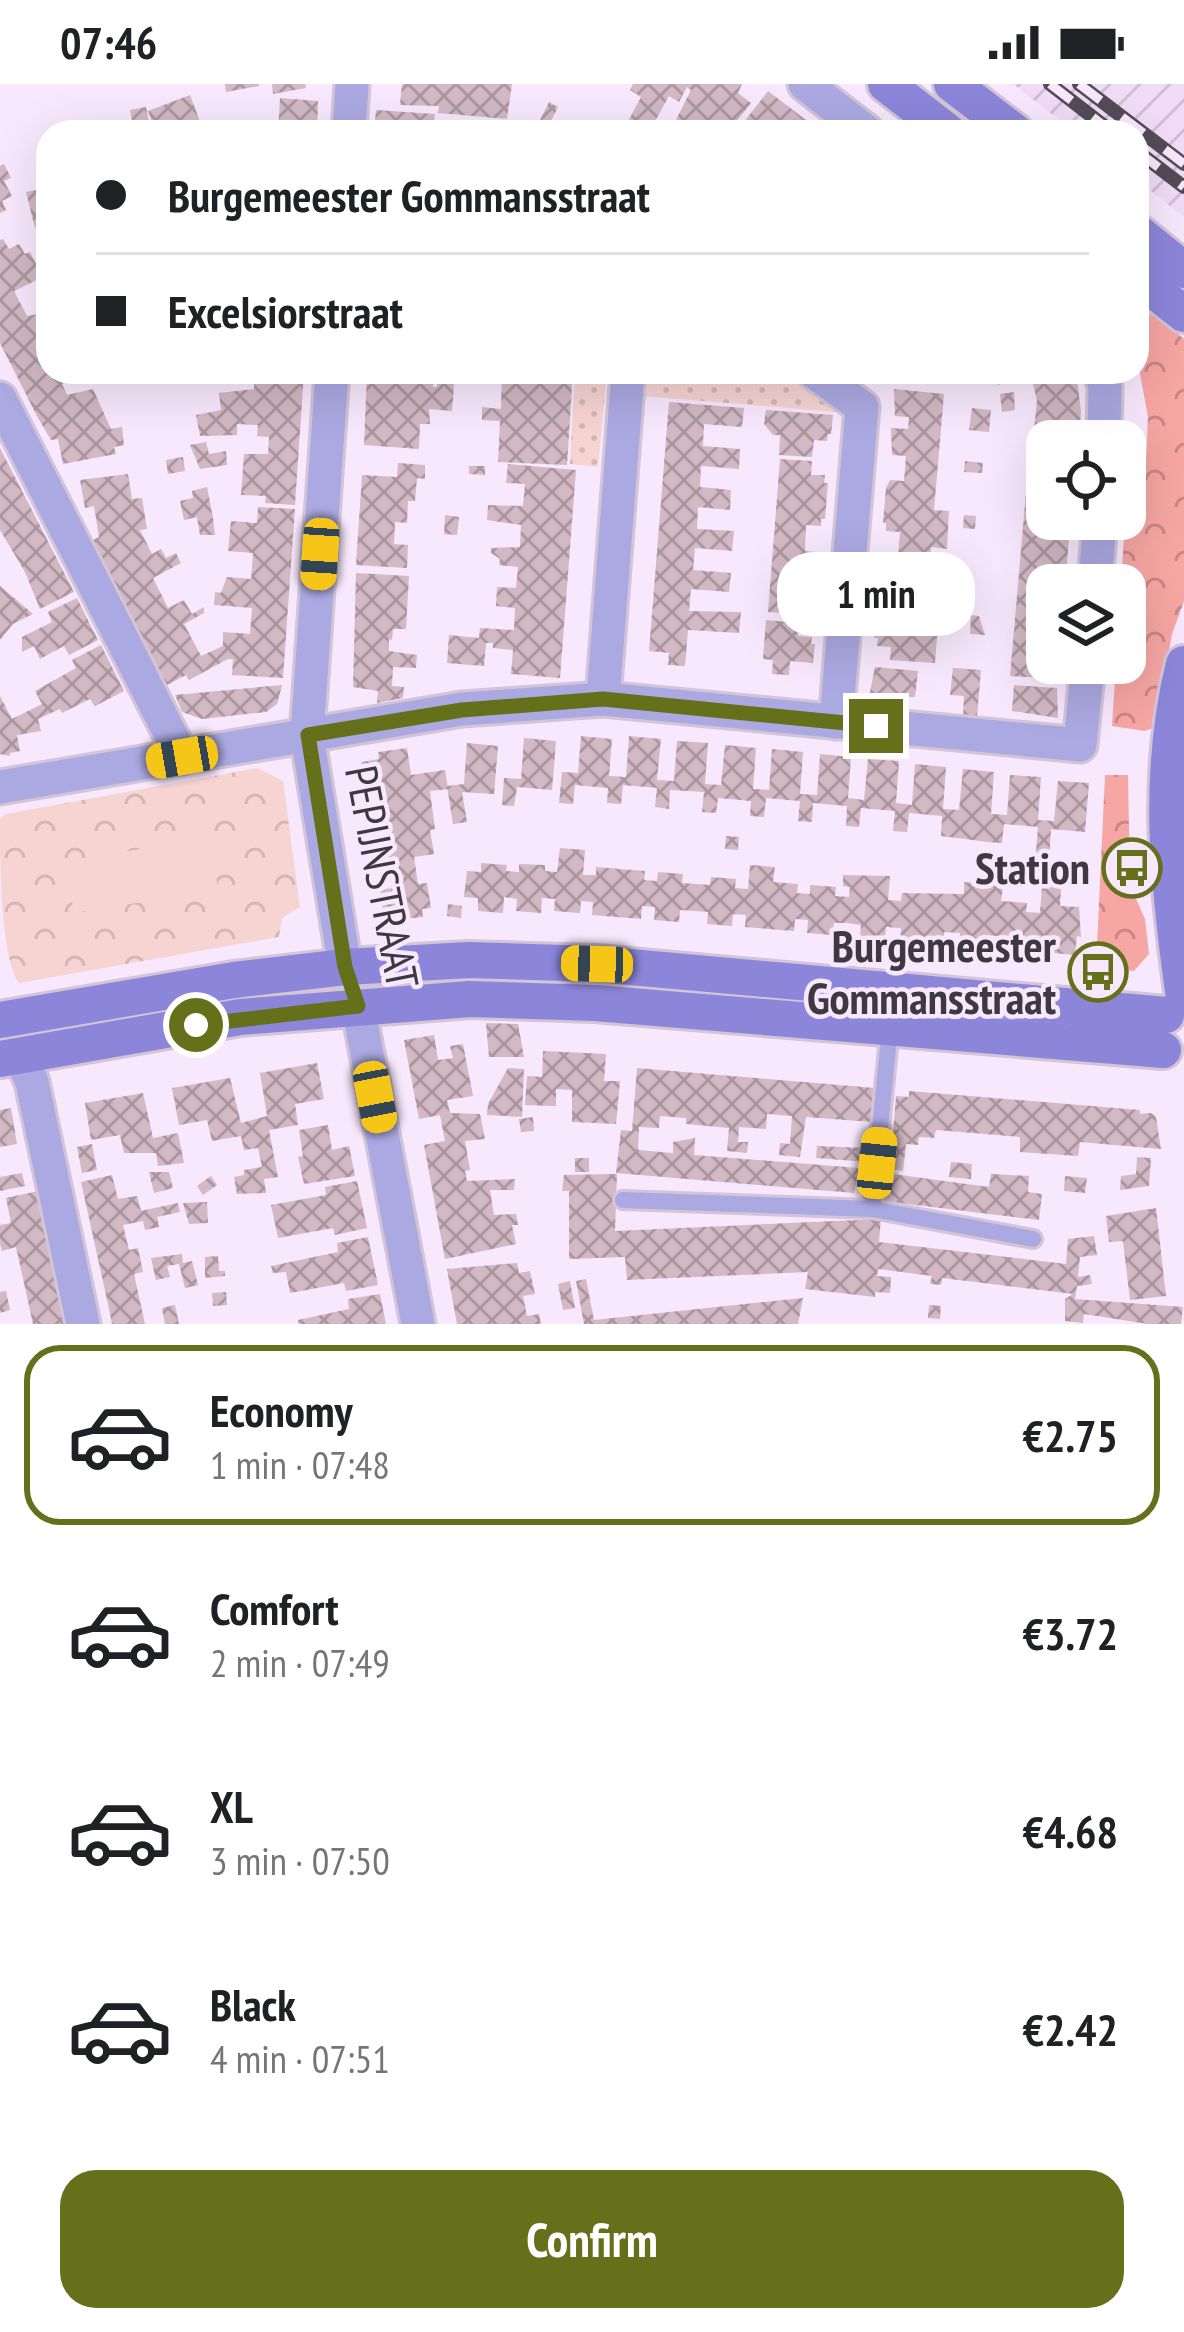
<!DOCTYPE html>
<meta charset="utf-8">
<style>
body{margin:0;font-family:"PT Sans Narrow",sans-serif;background:#f2f2f2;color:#202124;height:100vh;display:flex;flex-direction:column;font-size:45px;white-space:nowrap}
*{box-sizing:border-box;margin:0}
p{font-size:39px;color:#757577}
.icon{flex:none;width:66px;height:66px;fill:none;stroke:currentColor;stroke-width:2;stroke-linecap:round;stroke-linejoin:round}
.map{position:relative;height:1240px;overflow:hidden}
.details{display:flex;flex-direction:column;background:#fff;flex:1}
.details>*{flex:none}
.guide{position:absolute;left:36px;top:36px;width:1113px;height:264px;border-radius:36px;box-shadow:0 12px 48px #0002;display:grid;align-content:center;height:264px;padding:0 60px;background:#fff}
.fabs{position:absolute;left:1026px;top:336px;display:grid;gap:24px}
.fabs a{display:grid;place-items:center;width:120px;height:120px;border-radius:24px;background:#fff;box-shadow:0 12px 48px #0002;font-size:60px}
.end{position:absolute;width:54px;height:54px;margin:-27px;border:15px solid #65701a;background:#fff;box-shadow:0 0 0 6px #fff}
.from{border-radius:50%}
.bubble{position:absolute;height:84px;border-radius:36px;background:#fff;box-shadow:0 12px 48px #0002;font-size:39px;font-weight:700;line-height:84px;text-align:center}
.car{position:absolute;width:36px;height:72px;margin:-36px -18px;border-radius:15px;box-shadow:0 0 9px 3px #0007;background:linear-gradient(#f5c518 24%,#345 0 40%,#f5c518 0 76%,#345 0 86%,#f5c518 0)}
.guide b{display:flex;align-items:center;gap:42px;height:114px;font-size:45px}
.guide b+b{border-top:3px solid #e0e0e0}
.guide i{width:30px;height:30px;background:#202124}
ul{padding:21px 0 0;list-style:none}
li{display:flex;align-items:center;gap:36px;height:180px;margin:0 24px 18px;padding:0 36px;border:6px solid transparent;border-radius:36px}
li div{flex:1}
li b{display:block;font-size:45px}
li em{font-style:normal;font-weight:700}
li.active{border-color:#65701a}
li>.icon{width:108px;height:108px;stroke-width:1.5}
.primary-button{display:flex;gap:24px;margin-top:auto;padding:24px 60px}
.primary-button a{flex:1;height:138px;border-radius:36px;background:#65701a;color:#fff;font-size:48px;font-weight:700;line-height:138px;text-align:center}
.status{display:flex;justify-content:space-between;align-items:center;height:84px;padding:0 60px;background:#fff;direction:ltr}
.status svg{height:33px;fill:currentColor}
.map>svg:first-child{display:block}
.industrial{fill:url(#industrial-furrows)}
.grass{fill:url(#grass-dots)}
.forest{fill:url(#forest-crowns)}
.park{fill:url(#park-crowns)}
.garden{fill:#f6d4d2}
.building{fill:url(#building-cross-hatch)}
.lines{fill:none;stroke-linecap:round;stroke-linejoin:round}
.lane-casing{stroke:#d3c5d7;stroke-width:22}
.street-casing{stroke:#d3c5d7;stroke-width:39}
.secondary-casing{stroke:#d3c5d7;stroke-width:42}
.lane{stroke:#aba9e2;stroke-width:16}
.street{stroke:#aba9e2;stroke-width:33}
.secondary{stroke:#8b86da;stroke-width:36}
.rail-casing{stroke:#534c56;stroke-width:14}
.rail{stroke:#f8e8fd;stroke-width:9;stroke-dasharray:27;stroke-linecap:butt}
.route{stroke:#65701a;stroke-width:15}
.labels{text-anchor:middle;stroke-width:9;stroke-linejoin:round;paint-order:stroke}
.poi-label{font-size:45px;font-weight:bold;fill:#3e3840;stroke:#f8e8fd;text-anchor:end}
.street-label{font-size:45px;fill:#3e3840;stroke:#f8e8fd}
</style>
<div class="status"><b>07:46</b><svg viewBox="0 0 49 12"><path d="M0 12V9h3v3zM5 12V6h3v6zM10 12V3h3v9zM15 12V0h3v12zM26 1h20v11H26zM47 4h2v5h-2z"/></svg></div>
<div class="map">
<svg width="1184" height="1240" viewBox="0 0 1184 1240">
<defs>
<pattern id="industrial-furrows" width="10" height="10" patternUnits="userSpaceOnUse" patternTransform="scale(3)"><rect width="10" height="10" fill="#f1dcf8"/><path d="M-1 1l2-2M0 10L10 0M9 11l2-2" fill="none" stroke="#d0bed6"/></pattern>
<pattern id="grass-dots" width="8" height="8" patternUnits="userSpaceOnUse" patternTransform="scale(3)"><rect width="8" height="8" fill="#f6d4d2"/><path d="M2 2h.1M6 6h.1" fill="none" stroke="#d4b7b5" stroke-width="1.8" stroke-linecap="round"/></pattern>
<pattern id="forest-crowns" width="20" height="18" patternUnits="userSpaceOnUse" patternTransform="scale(3)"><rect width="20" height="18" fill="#f6a6a3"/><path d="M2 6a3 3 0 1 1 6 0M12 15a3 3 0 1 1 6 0" fill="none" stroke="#c98886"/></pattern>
<pattern id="park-crowns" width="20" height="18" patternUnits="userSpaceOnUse" patternTransform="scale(3)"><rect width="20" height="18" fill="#f6d4d2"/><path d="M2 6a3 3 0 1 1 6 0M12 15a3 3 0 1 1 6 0" fill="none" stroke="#d4b7b5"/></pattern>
<pattern id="building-cross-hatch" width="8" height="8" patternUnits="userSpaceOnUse" patternTransform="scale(3)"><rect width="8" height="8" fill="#d2b9c4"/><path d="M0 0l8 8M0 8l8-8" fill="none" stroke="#ac97a1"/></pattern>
</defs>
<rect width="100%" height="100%" fill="#f8e8fd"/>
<path class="industrial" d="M1013,0H1184V133L1137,96V48H1075Z"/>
<g class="grass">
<path d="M575,288H607L598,383L570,380Z"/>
<path d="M644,288H784L836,328L643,312Z"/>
</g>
<g class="forest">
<path d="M1153,229L1184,255V517L1172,550L1155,643L1145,647L1112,642L1116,579H1125V501H1121L1126,420L1144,419L1148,333L1137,274V237Z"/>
<path d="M1105,691H1128L1130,801L1145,835L1149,870L1134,887L1096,884Z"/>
</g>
<path class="park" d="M257,684L283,697L300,823L282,834L279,853L19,899C0,871 0,776 0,735L6,730Z"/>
<path class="garden" d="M211,754L218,806L74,829L65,777Z"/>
<g class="building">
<path d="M225,0H259V2L226,8Z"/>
<path d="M272,0H305L306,4L273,10Z"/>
<path d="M402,0H512L507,35L438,29L439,22L400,21Z"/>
<path d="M633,0H742L738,9L751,19L728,48H670L691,6L687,3L679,18L669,12L649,48H629L624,45L641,13L630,6Z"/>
<path d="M768,7L802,33L821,48H746L740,43Z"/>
<path d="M190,11L204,48H156L148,27Z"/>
<path d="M280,14L318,17L317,48H278Z"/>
<path d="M549,18L558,23L549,41L540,36Z"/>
<path d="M146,23L149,38L133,42L130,26Z"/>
<path d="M376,26L435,30L433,48H374Z"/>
<path d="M4,80L11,94L4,97L12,112L2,117L6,126L0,129V82Z"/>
<path d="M48,104V141L35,144L26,108Z"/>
<path d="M3,155L9,165L19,160L25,170L30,168L43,193L14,207L27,232L48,228V250L38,255L48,274V288H85L62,300L67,311L93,305L111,345L122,343L124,361L114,363L116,370L63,380L58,355L51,356L38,334L0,259V156Z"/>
<path d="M254,288H304L295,421L265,419L266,412L241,411L244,370H268L269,353L257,352L258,341L237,340V351L200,352L196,331L221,326L219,309L254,305Z"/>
<path d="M367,288L433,292V303H437L438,288L455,289L452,327L429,325L430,340H420L419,365L364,361Z"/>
<path d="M502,288H573L567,381L498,378L500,337L482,336V323L501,325Z"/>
<path d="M992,288H1007L1011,296L998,301Z"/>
<path d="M1030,288H1076L1081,327L1079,357L1033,356L1037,316Z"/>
<path d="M894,305L944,310L934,426L949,427L947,465L931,463L925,539L938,540L935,579L890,576L891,563L877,562L878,554H874L875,535L893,537L894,524L880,523L881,515H877L880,480L884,472L898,473L900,448L886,447V439H883L886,404L890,396L904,397L906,372L892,371L891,344L908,345L909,333L895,332Z"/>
<path d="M1014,308L1015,326L1002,328L1000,310Z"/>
<path d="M669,318L744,324L742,343L704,340L703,362L740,365L739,385L701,382L700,403L731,406L730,426L698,423L697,445L734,447L732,467L695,464L693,486L731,489L729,508L691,505L689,527L741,528L739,549L688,546L685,582L668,581L669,569L649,567Z"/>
<path d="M972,324L991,326L989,348L969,346Z"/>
<path d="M766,326L833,331L831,350H828L827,357L814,356L812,373L779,371L780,351H773L764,340Z"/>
<path d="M206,358L209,370L226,367L227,381L200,385L190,361Z"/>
<path d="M1030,363L1047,364V435H1056L1055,454L1069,455L1065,501H1047V582L1043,594L1010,592Z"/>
<path d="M0,364L74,508L40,525L25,488L0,446Z"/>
<path d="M183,373L185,387L168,390L166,376Z"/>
<path d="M780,375L812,377L811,391H825L824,399H828L825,435H821V442L806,441L805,467L818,468V475H821L819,511H815L814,518L801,517L799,530L768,528Z"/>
<path d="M965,377L983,379L982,389L964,388Z"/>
<path d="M398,379L425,381V395L417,394L415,417H408L407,439L395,438L394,460L408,461L407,484L356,481L362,391L397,393Z"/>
<path d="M508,380L576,386L560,594L511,590L513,566L493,564V559H486L484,582L447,579L449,551L479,554L480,544L514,546L515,524L496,522L497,503L516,504L518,483L499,481L500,475L491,469V464L520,463L521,441L487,436L488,421L523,422L525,400L506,399Z"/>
<path d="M469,382H485V391L469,390Z"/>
<path d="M128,390L132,415L142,414L147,445L140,446L152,470L161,465L166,474L176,469L181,479L153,494L168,524L184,516L192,530L204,523V529L184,540L201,572L223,562V548L250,550L252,524L214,521L215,508L221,509L227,493L251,495L253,469L228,467L231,437L257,439L258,423L295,425L283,594L232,591L233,575H228L189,596L186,591L167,601L93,456L99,453L94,422L85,424L80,396Z"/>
<path d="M207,403L213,434L215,451H200L197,433L184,436L180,417L193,414L192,407Z"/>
<path d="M445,431L459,433L457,451L444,450Z"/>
<path d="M964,431L976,432L975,445L963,444Z"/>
<path d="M356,489L409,492L406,545H393L392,556L389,555V567L417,571L416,584L393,583L392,602L404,603L403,614L377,619L378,607L353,603Z"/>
<path d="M0,502L33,530L13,540L0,556Z"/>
<path d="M77,514L98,556L69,571L64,562L40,575L34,562L22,568V553L52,538L48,528Z"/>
<path d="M971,531L979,532L985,551L970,550Z"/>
<path d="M766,536L799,539L798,552L812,553L811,560H815L813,579L790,577L789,591L772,590L773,576L763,575Z"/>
<path d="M101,561L124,607L95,622L90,615L62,629L60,625L38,635L41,647L17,651L20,667L10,669V672L0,670V612L12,635L42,620L35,607L76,584L72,576Z"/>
<path d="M875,583L918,587L915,613H869Z"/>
<path d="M953,584L981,586L977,633L963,632L964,612L950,611Z"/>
<path d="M282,601L277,620L266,628L202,635L182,628L175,611Z"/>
<path d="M1014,601L1057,604L1058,634L1012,627Z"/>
<path d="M581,652L612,655L609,692L626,693L629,652L661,655L657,696L674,697L677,657L708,659L705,700L721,701L725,661L756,664L753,705L769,706L772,665L803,668L800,710L817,711L820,670L851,673L848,714L864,716L868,675L899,677L896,719L912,721L915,680L946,683L943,725L959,726L963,685L994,688L991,730L1007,731L1010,691L1041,693L1038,736L1054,737L1058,697L1089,699L1085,748L1051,745L1049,778L1035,777L1038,743L1004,740L1002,759L988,758L941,752L942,732L909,729L907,748L893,747L895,727L861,724L859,743L846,742L847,722L813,719L812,738L798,737L800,717L766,714L764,733L750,732L751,717L718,714L716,729L702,728L704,708L670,706L669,725L655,723L657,704L623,701L621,720L607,719L608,704L575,701L573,720L559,719L562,688L578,689Z"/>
<path d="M524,654L556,657L552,706L517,703L514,722L502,721L504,694L521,695Z"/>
<path d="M467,659L498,662L494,710L462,708L467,738L453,740L447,702L464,700Z"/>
<path d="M407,664L411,691L445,686L448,705L430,707L435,745L430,746L434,770L414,773L418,800L427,799L431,824L422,825L423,833L403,835L402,828L384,831L380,806L392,804L388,777L375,779L371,751L369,733L381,731L376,698L364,700L361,678L379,675L378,668Z"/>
<path d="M726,752L739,753L738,766L725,765Z"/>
<path d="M560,764L585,766L583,791H596V783L645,787L644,796L657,797L658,788L683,790L682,799L710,801L711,793L736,795L735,804L748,805L750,781L775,783L773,798L798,800L797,809L810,810V801L836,803L835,812L849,813L850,803L843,802V791L890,792L888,816L901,817L902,809L964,810V798L1003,802L1001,817L1027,819L1026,828L1040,829L1042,802L1061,804L1060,822L1079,823L1081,853L1077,852L1075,871L1053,869L1054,857L1021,854L1020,867L997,865L998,852L983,851L981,863L959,861L960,849L944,848L943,860L900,857L901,844L886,843L885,855L860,853L861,841L847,839H834L832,851L807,849L808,836L795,835L794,847L745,843L746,831L733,830L732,842L707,840L708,828L680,826L679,838L654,836L655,823L642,822L641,835L592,831L593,818L581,817L580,829L554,827L555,815L542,814L541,829L516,827L517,815L504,813L503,829L478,827V814L464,813L467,787L481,788V779L507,781L506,787L519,788V780L545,781V787L557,788Z"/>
<path d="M448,820L462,822L461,834L447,832Z"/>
<path d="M486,939L518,940L524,973H489Z"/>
<path d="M434,951L438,976L453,974L450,962L463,960L473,1012L447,1016L450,1029L480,1030L485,1055L465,1057L470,1086L465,1087L467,1097L515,1095L514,1106H490L494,1131L516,1130L518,1141H512L516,1160L445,1175L424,1061L445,1057L440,1031L419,1035L404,956Z"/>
<path d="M543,967L606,970L604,997H620L616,1040L572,1038V1006L556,1005V1022L525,1021L527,992L542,993Z"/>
<path d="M317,979L324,1015L295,1020L298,1041L269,1046L278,1093L264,1095L266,1109L237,1110L234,1093L244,1091V1086L262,1083L258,1064L244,1066L241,1052L212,1057L207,1036L179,1041L172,1004L230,994L241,1039L267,1032L260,989Z"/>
<path d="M508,984L524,985L522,1033L487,1031L488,1020Z"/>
<path d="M637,984L875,1004L872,1038L806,1033L800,1073L779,1071L780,1059L790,1060L792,1032L767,1030L766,1045L739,1043L738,1058H748L747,1069L727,1067L729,1044L686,1040V1034L660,1032L659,1044L639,1043L638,1066L673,1069V1058L695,1054L694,1071L859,1084L854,1109L616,1089L621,1046L632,1047Z"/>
<path d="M909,1007L1140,1026V1030L1151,1029L1156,1033L1161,1065L1080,1058L1078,1072L1020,1068V1053L936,1046L934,1054L919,1053L918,1061L906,1060L903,1087L890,1085L896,1012L909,1013Z"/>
<path d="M143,1009L153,1054L178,1049L184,1079L158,1082L156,1069H124L120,1051L91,1056L85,1019Z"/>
<path d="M11,1024L17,1060L0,1063V1026Z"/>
<path d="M533,1033L534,1047L521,1048L519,1035Z"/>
<path d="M328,1041L332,1066L349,1062L355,1092L304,1100L298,1073L303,1072L299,1046Z"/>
<path d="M92,1060L97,1086L82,1089L77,1063Z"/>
<path d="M817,1062L869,1064L867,1078L816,1074Z"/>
<path d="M1137,1073L1151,1074L1149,1102L1120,1106L1121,1092L1136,1090Z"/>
<rect x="575" y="1074" width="14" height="14"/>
<path d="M951,1078L972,1080L971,1095L949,1093Z"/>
<path d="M149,1088H169L173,1104L154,1109Z"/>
<path d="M22,1089L25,1102L0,1107V1093Z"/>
<path d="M885,1089L989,1103L991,1090L1029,1092L1028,1108L1042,1110L1039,1136L883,1117Z"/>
<path d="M617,1090L615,1147L881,1135L879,1158L1066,1180L1068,1155L1094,1152L1097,1171L1080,1173L1078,1193L1090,1191L1092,1200L1077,1202L1075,1215L1183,1223L1181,1240H1148L1084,1230L1083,1239L1065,1237V1215L1073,1210L942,1194L941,1201L930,1200L932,1192L878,1185L877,1192L891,1193L890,1209L875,1208V1213L805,1205L808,1188L627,1196L625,1173L569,1175V1107H562L564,1091Z"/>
<path d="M112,1091L118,1115L137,1112L141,1127L178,1119L180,1128L157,1133L159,1143L145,1146L143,1137L123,1141L129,1166L138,1164L143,1188L134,1190L145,1240H112L108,1220L81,1098Z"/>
<path d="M211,1092L217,1101L203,1111L197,1102Z"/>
<path d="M1065,1092L1087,1094L1085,1109L1064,1107Z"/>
<path d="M357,1097L367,1144L335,1151L333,1144L278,1154L271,1121L326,1111L325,1103Z"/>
<path d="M38,1107L67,1240H33L16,1163L2,1167L0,1159V1141L11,1139L6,1114Z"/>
<path d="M207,1118L208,1139L189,1140L183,1119Z"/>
<path d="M1156,1124L1166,1212L1130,1216L1123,1157L1109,1158L1106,1132Z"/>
<path d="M368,1153L378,1201L346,1207L344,1199L290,1209L286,1188L273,1189L271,1182L338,1168L337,1159Z"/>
<path d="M182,1170L183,1179L192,1177L198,1201L185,1204L179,1180L167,1182L170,1193L156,1196L151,1174Z"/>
<path d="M218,1172L219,1187H225V1192L205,1194V1173Z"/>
<path d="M517,1179L519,1189L530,1187L535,1210L523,1212L527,1232L539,1230L541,1240H457L447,1185Z"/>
<path d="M586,1195L594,1236L803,1214L798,1240H584L576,1197Z"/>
<path d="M570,1197L575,1224L563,1226L558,1200Z"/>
<path d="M6,1207L10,1226L0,1229V1208Z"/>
<path d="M226,1208L227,1221L213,1222L212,1209Z"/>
<path d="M380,1210L386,1240H299L298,1236L349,1225L348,1215Z"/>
<path d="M175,1221L179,1240H165L162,1224Z"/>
<path d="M929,1221L941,1222L940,1235L928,1234Z"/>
</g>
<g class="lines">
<g class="lane-casing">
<g id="lane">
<path d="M623,1116L872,1125L890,944"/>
<path d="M872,1125L1033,1155"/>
</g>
</g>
<g class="street-casing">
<g id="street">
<path d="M805,0L867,48"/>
<path d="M349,48L352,0"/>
<path d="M332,288L307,651L345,883"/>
<path d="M814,288L862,323L836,638"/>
<path d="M1101,288L1105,303L1104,357"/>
<path d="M0,315L182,673"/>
<path d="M1095,501L1100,435"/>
<path d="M603,615L628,288"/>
<path d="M0,703L462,625L603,615L1080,661L1088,579"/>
<path d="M358,922L418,1240"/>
<path d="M20,971L32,998L83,1240"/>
</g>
</g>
<g class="secondary-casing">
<g id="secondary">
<path d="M886,0L948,48"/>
<path d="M952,0L1015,48"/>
<path d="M1137,148L1184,186"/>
<path d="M1137,193L1184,230"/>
<path d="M1184,580C1156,692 1168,801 1184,914"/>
<path d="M0,936L234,896L345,883L469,876L597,880L1166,931"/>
<path d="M0,975L240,933L470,915L595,919L1163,966"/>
</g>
</g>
<use href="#lane" class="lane"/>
<use href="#street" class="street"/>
<use href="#secondary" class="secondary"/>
<g class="rail-casing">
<g id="rail">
<path d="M1050,0L1112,48"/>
<path d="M1079,0L1184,80"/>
<path d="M1137,67L1184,103"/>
</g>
</g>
<use href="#rail" class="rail"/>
</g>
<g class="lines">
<path class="route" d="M196,941L358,922L345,883L308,651L462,626L603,615L876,642"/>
</g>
<defs>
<g id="bus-ring" transform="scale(3)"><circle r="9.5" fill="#f8e8fd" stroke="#65701a" stroke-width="1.5"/><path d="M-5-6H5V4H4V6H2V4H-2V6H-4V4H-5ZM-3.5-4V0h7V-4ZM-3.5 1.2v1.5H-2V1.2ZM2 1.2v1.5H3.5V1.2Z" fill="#65701a"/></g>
</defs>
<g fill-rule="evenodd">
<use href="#bus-ring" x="1132" y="784"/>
<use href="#bus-ring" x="1098" y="888"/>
</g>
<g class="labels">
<g class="poi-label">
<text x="1090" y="800">Station</text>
<text x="1056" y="878">Burgemeester<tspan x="1056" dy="52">Gommansstraat</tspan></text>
</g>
<g class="street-label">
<text transform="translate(382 793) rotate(79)" y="16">PEPIJNSTRAAT</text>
</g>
</g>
</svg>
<div class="fabs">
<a><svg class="icon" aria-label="locate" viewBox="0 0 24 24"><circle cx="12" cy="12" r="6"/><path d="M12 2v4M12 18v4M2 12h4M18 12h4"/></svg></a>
<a><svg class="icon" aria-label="layers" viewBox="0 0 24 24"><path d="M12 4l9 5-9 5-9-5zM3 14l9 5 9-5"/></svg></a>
</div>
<i class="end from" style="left:196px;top:941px"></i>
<i class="end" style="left:876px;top:642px"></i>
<div class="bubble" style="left:777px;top:468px;width:198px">1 min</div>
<i class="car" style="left:320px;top:470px;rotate:184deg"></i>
<i class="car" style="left:182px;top:673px;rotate:260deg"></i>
<i class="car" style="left:597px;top:880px;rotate:272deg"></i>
<i class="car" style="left:375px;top:1013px;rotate:169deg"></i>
<i class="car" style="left:877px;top:1079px;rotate:6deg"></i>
<div class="guide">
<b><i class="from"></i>Burgemeester Gommansstraat</b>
<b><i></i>Excelsiorstraat</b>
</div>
</div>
<section class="details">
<ul>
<li class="active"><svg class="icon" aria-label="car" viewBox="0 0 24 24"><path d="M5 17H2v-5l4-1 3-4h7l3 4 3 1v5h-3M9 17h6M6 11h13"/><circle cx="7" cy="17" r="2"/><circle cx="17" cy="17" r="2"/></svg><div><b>Economy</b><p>1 min · 07:48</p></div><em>€2.75</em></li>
<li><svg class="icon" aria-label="car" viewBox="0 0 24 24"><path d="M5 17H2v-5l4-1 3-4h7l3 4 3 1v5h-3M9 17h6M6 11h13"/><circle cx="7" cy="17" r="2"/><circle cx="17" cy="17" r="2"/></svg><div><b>Comfort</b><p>2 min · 07:49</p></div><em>€3.72</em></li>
<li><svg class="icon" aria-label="car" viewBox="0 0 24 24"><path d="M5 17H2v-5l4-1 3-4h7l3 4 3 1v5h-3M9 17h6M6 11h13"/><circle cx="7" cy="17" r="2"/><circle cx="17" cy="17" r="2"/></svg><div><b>XL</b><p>3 min · 07:50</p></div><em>€4.68</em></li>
<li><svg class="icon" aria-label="car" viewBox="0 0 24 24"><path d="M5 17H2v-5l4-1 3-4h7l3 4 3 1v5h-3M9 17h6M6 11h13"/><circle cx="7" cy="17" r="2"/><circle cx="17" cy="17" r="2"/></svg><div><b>Black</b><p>4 min · 07:51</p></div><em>€2.42</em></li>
</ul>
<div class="primary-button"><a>Confirm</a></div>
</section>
